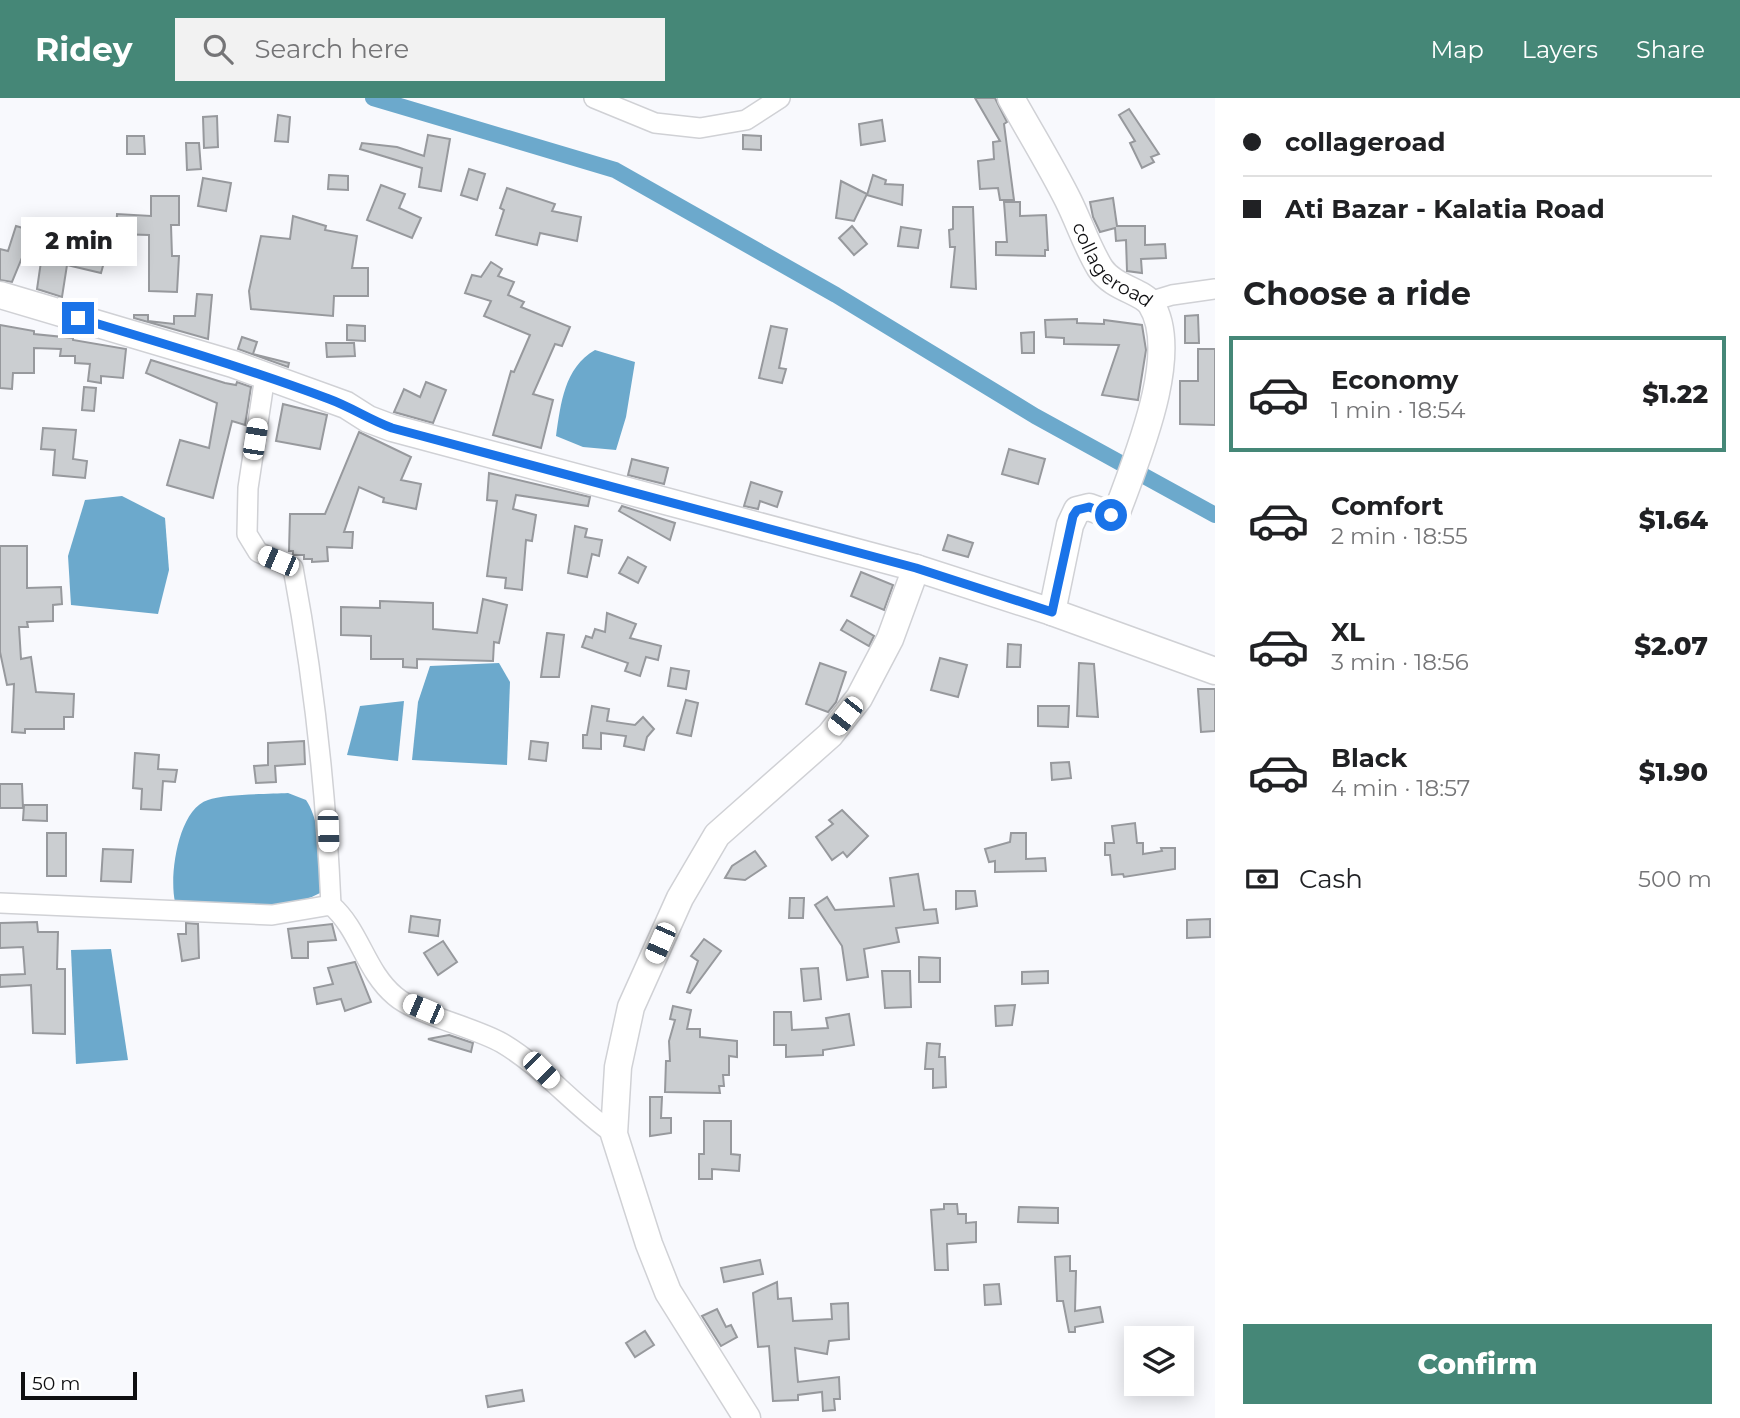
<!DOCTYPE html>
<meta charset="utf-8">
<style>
body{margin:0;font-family:Montserrat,sans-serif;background:#f2f2f2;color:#202124;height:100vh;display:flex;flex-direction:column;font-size:26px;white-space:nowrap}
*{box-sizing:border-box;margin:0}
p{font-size:23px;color:#757577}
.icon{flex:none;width:38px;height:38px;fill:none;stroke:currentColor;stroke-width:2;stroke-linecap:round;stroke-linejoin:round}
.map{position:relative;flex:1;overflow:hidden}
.sheet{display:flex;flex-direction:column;background:#fff;width:525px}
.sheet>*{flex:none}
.hud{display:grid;align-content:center;height:154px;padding:0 28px;background:#fff}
.fabs{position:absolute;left:1124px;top:1228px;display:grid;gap:14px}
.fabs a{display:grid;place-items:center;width:70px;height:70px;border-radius:0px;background:#fff;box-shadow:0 4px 18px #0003;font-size:35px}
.scale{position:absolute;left:21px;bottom:18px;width:116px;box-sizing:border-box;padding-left:7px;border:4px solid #0f0f11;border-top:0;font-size:19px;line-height:24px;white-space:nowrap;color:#0f0f11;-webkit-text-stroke:5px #fff;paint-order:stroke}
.end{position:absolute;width:32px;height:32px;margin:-16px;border:9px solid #1a73e8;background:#fff;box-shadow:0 0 0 4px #fff}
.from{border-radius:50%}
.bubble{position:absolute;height:49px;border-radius:0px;background:#fff;box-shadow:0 4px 18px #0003;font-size:23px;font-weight:800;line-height:49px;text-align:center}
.car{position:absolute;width:21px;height:42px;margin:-21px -10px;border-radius:9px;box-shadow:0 0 5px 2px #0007;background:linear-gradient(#fff 24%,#345 0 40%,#fff 0 76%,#345 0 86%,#fff 0)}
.hud b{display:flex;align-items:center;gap:24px;height:66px;font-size:26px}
.hud b+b{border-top:2px solid #e0e0e0}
.hud i{width:18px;height:18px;background:#202124}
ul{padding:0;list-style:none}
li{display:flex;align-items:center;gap:21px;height:116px;margin:0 14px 10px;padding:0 14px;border:4px solid transparent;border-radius:0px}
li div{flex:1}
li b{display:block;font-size:26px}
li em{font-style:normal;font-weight:800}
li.on{border-color:#458777}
li>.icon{width:63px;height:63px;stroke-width:1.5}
h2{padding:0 28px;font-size:32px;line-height:84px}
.pay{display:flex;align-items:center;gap:18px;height:77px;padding:0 28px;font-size:26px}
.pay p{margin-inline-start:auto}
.cta{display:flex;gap:14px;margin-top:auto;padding:14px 28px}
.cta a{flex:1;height:80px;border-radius:0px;background:#458777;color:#fff;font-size:28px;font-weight:800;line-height:80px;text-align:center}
header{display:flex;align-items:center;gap:42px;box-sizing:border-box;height:98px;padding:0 35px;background:#458777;color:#fff}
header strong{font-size:33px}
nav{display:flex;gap:38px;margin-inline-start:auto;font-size:24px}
.search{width:490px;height:63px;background:#f2f2f2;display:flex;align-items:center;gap:18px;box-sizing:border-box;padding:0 24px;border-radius:0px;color:#757577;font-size:26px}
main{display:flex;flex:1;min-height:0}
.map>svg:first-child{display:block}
.water{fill:#6ca9cc}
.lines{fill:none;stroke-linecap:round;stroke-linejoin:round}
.canal{stroke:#6ca9cc;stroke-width:16}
.building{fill:#cbced1;stroke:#97999d;stroke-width:2}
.street-casing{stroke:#d0d1d5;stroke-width:22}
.secondary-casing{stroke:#d0d1d5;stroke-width:29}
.street{stroke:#fff;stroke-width:19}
.secondary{stroke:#fff;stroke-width:26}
.route{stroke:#1a73e8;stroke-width:9}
.labels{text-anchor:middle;stroke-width:5;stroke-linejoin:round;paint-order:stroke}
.street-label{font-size:19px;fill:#0f0f11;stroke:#fff}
</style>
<header>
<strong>Ridey</strong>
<div class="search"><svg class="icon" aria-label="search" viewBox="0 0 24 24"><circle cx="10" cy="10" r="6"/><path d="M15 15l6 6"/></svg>Search here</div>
<nav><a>Map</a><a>Layers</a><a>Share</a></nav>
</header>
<main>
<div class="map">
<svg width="1215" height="1320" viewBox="0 0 1215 1320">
<rect width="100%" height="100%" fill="#f8f9fd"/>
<g class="water">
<path d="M595,252L635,264L626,319L616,352L583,349L556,338C561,305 564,270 595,252Z"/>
<path d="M122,398L165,420L169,472L158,516L71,507L68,458L85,402Z"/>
<path d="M499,565L510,584L507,667L412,662L418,604L430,568Z"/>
<path d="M404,603L398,663L347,657L360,608Z"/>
<path d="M288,695L306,702C320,722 325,771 320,795C276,818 222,808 175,804C169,778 178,711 208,702C224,696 270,696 288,695Z"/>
<path d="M111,851L128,962L76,966L71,852Z"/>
</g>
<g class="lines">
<path class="canal" d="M373,0L615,72L836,197L1035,318L1215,417"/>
</g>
<g class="building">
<path d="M975,0H995L1007,24L1004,26L1014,102H1000L998,90L980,91L978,63L994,61L993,44L1000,43Z"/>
<path d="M1129,11L1159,56L1151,59L1154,64L1142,70L1130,45L1135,43L1119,17Z"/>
<path d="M278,17L290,19L288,44L275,43Z"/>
<path d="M217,18L218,49L204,50L203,19Z"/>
<path d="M882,22L885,43L861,47L859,26Z"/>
<path d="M428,37L450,41L441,93L419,89L422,70L360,51L362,45L397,49L424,58Z"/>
<path d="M743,37L761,38V52L743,51Z"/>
<path d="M127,38H144L145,56H127Z"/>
<path d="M186,45H199L201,71L187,72Z"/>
<path d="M469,71L485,76L477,102L461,97Z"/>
<path d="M329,77L348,78V92L328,91Z"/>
<path d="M873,77L886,82L885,86L903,87L902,107L867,97Z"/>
<path d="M203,80L231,85L226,113L198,108Z"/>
<path d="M841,83L867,96L854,123L836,120Z"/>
<path d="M381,87L405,96L399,110L421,120L412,140L367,122Z"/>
<path d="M507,90L555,106L552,113L581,119L577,143L540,135L537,147L496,137L504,112L500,110Z"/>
<path d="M151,98H179V127H171L172,158H179L177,194L149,193V137L116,136L117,116L151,118Z"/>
<path d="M1113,100L1117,128H1145V147L1165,146L1166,160L1141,161L1142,175L1127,173L1126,142L1116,143L1115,130L1100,134L1093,119L1090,104Z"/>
<path d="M1004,104H1020V118L1046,117L1048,152H1045V158L996,157V144H1007Z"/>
<path d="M953,109H973L976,191L951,189L955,149H950L949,132L953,131Z"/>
<path d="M293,118L326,128L325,132L357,138L352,170H368V198H334L333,218L251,211L249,193L261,138L290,141Z"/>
<path d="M16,128L33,133L12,184L0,182V151L8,153Z"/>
<path d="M852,128L867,146L854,157L839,140Z"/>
<path d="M901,129L921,132L918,150L898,148Z"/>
<path d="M44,143L106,157L101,175L67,167L62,199L37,191Z"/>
<path d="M491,164L502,171L498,178L514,184L508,197L524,204L521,209L570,229L562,248L555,246L533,296L553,302L541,350L493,337L511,273L514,274L530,237L484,218L491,203L465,195L472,177L481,179Z"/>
<path d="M197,196L212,197L208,241L134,220V217H148V223L174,226V218H195Z"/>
<path d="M1198,217L1199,245H1185V218Z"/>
<path d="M1077,221V225L1104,226V222L1142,227L1146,252L1138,302L1102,297L1119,247L1064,246V240L1046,239L1045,222Z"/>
<path d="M0,227L34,233V236L73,240V242L126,251L123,280L101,278V285L88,283L90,266L75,265V258H60L61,251L34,250V275H13L12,291L0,290Z"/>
<path d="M347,227L365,228V243L347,242Z"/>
<path d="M771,228L787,231L779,270L786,271L782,285L759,280Z"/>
<path d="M1034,234V255H1022L1021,235Z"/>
<path d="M242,239L257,244L253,256L289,265L288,269L238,251Z"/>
<path d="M326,245H354L355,258L327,259Z"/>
<path d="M1198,251H1215V327L1180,326V283H1198Z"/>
<path d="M151,262L225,285L236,287L237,284L251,289L245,327L232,323L213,400L167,387L180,342L209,350L217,305L146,275Z"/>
<path d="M426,284L446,292L433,325L394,314L404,291L420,299Z"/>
<path d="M84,289L96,290L94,313L82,312Z"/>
<path d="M283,306L327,317L320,351L276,343Z"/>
<path d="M43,330L76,332L73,361L87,363L85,380L53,377L55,352L41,351Z"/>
<path d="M359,334L411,359L401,382L421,386L416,411L383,404L384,400L359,389L344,434H353L352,450L327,449L328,463L312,464V461H304V457H293V453H289L290,416H325Z"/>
<path d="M1009,351L1045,361L1038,386L1002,376Z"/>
<path d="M632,361L668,370L664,386L628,377Z"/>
<path d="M489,375L590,399L588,408L516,397L513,411L536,417L532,443L526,442L522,492L505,490L506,480L487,478L497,403L487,402Z"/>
<path d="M751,384L782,394L777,409L760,403L758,411L744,408Z"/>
<path d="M622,408L675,425L670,442L619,413Z"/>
<path d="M575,428L587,431L585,439L602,442L599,458L592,456L587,479L568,475Z"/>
<path d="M948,437L973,445L968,459L943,452Z"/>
<path d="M0,448H27V490L61,489L62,506L53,507V523L27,524L28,529H19L21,561L31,559L36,594L74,596L73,619H64V631H25V635L12,634L14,586L7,587L0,554Z"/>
<path d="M628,459L646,469L638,485L619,475Z"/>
<path d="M861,474L893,487L884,512L851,498Z"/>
<path d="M483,501L507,507L499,545L494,544L493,563L417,561V570L403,569V561H371V538L341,537V509L380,510V503L433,505V531L477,535Z"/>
<path d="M607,515L636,526L630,540L661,548L658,562L646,559L640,578L625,573L628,565L582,549L586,538L592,540L595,531L605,534Z"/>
<path d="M847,522L874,538L869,548L841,532Z"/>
<path d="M547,535L564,537L559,579H541Z"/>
<path d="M1008,546L1021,547L1020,569H1007Z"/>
<path d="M940,560L967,567L958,599L931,592Z"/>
<path d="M820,565L846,574L836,604L828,614L806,606Z"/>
<path d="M1079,565L1094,566L1098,619L1077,618Z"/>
<path d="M671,570L689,573L686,591L668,588Z"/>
<path d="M1198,591H1215V633L1201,634Z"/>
<path d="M686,602L698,605L691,638L677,635Z"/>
<path d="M592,608L609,611L607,623L635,627L643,619L654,631L647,639L644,652L624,648L626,638L601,635V651L583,650V637H587Z"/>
<path d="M1038,608H1069L1068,629L1038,628Z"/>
<path d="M304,643L305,666L275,668L276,684L256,685L254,668L268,667V645Z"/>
<path d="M531,643L548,645L546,663L529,661Z"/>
<path d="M135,655L159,657L158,671L177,672L175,684L163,683L161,712L141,711L142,691L133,690Z"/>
<path d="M1069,664L1071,680L1052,682L1051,665Z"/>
<path d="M0,686H22L23,710H0Z"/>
<path d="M24,707H47V723L23,722Z"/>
<path d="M842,712L868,738L847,759L843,754L832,762L816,739L833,726L829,722Z"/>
<path d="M1135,725L1137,745H1143V756L1162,753L1161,750H1175V771L1124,779L1123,776L1112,777L1110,757H1105V745H1114L1112,728Z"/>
<rect x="47" y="735" width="19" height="43"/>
<path d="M1011,735H1026V761L1045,760L1046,773L995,774V763L989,764L985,751L1010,744Z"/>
<path d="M103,751L133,752L131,784L101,783Z"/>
<path d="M755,753L766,768L745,782L725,780L732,768Z"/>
<path d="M918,776L924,812L936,811L938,825L896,830L899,844L864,851L868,879L847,882L842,848L815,807L827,799L835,812L894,808L890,780Z"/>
<path d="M956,793H975L977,808L956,811Z"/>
<path d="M790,800H804L803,820H789Z"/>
<path d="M411,818L440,822L438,838L409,834Z"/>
<path d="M1210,821V839L1187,840V822Z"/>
<path d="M37,824L38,834H58L57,871H65V936L33,935L31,887L0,889V877L25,876L23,849L0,850V825Z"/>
<path d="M186,825L198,826L199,860L182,863L178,836H186Z"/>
<path d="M332,826L336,842L308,844V860H292L288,831Z"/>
<path d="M704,841L721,853L690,895L687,894L698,863L691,858Z"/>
<path d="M443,843L457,864L438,877L424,855Z"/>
<path d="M919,859L940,860V884H919Z"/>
<path d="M355,864L371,904L345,913L341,901L317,906L314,890L333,886L328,870Z"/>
<path d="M818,870L821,901L804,903L801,871Z"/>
<path d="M882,873H910L911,909L885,910Z"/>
<path d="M1048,873V885L1022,886V874Z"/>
<path d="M1015,907L1012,927L996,928L995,908Z"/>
<path d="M673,908L691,912L687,931H700V939L737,943V959L729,958V977H723L724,988H719L720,995L665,994L666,963H670L669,943L675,922L670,921Z"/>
<path d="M774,914H791L792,932L828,930L826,920L849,916L854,947L823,952V957L786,959V947H774Z"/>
<path d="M449,937L473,945L471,954L428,941Z"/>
<path d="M927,945L940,946L939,959H945L946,989L933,990V971H925Z"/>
<path d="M650,999H662L661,1020H671V1035L650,1038Z"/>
<path d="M704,1023H731V1056L740,1057L739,1073L712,1071V1081H699V1056H704Z"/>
<path d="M944,1106H957L958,1116H966V1125L976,1124V1144L947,1146L948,1172H935L931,1112L944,1111Z"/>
<path d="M1019,1109L1058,1110V1125L1018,1124Z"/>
<path d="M1070,1158V1173H1076L1075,1213L1100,1209L1103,1224L1075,1229V1234H1069L1063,1203H1057L1055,1159Z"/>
<path d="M760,1162L763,1176L724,1184L721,1170Z"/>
<path d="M777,1184L778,1201L791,1200L793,1223L832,1221L831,1206L848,1205L849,1241L829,1243L827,1256L795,1250L798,1284L839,1279L840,1301H834L835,1312L823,1313L822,1294L798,1297V1302L773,1303L769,1248L758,1249L753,1195Z"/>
<path d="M999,1186L1001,1206L985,1207L984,1187Z"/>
<path d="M717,1211L726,1229L731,1227L737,1239L721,1248L702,1218Z"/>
<path d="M645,1233L654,1247L635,1259L626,1245Z"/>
<path d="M522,1292L524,1303L488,1309L486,1298Z"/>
</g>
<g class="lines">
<g class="street-casing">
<g id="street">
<path d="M594,0L655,25L700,30L746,22L780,0"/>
<path d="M1149,204L1172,197L1215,191"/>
<path d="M265,278L248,390L247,436L258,454L293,470C314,582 326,693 331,807"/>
<path d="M0,805L272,817L331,807C360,832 365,873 395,898C417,917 474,929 502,945C544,970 574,1008 614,1036"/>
</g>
</g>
<g class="secondary-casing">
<g id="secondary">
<path id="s1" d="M1011,0C1030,34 1051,68 1068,102C1079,124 1087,149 1100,170C1113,190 1142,193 1151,206C1182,255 1136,362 1117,414L1111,417L1089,409L1077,412L1070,427L1052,514"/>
<path d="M0,197L233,266L346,307L368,321L392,330L916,470L1052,514L1215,573"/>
<path d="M747,1320L668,1194L649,1146L614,1036L618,969L631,909L680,800L717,737L830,637L859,600L890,541L916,470"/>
</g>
</g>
<use href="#street" class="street"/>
<use href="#secondary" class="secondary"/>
</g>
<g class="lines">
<path class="route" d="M78,220C162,245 246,270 329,301C351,309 370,322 392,330L916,470L1052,514L1073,418L1077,412L1089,409L1111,417"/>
</g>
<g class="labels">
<g class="street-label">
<text dy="7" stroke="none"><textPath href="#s1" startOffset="198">collageroad</textPath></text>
</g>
</g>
</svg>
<div class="fabs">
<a><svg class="icon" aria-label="layers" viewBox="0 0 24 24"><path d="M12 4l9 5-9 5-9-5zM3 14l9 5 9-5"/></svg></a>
</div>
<div class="scale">50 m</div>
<i class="end from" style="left:1111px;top:417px"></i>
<i class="end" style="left:78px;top:220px"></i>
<div class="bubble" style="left:21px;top:119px;width:116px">2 min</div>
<i class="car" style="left:255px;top:341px;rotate:9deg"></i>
<i class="car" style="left:278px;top:463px;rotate:293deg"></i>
<i class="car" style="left:845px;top:618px;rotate:218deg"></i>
<i class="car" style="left:328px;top:733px;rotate:178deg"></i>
<i class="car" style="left:660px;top:845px;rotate:204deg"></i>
<i class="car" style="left:423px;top:911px;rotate:293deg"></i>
<i class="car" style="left:541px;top:972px;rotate:135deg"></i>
</div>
<section class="sheet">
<div class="hud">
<b><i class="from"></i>collageroad</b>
<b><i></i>Ati Bazar - Kalatia Road</b>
</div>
<h2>Choose a ride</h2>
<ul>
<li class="on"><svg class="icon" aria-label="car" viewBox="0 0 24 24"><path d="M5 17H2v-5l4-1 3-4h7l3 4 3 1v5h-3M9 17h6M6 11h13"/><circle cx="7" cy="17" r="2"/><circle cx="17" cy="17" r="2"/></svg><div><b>Economy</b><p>1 min · 18:54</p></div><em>$1.22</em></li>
<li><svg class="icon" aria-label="car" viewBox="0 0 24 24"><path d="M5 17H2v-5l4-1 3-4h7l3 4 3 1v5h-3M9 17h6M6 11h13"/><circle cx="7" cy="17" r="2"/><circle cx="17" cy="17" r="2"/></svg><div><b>Comfort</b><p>2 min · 18:55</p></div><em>$1.64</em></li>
<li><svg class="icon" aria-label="car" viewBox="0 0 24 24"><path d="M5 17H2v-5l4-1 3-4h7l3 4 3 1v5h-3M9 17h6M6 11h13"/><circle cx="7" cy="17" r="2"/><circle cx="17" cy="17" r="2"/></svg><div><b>XL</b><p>3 min · 18:56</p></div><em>$2.07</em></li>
<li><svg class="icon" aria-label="car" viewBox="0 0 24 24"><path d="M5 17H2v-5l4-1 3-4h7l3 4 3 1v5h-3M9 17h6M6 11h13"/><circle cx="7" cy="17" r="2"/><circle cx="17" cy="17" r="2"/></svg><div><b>Black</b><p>4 min · 18:57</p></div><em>$1.90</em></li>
</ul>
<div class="pay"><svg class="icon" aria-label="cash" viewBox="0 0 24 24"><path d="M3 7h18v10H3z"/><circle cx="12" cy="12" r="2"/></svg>Cash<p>500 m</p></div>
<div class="cta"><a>Confirm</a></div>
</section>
</main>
